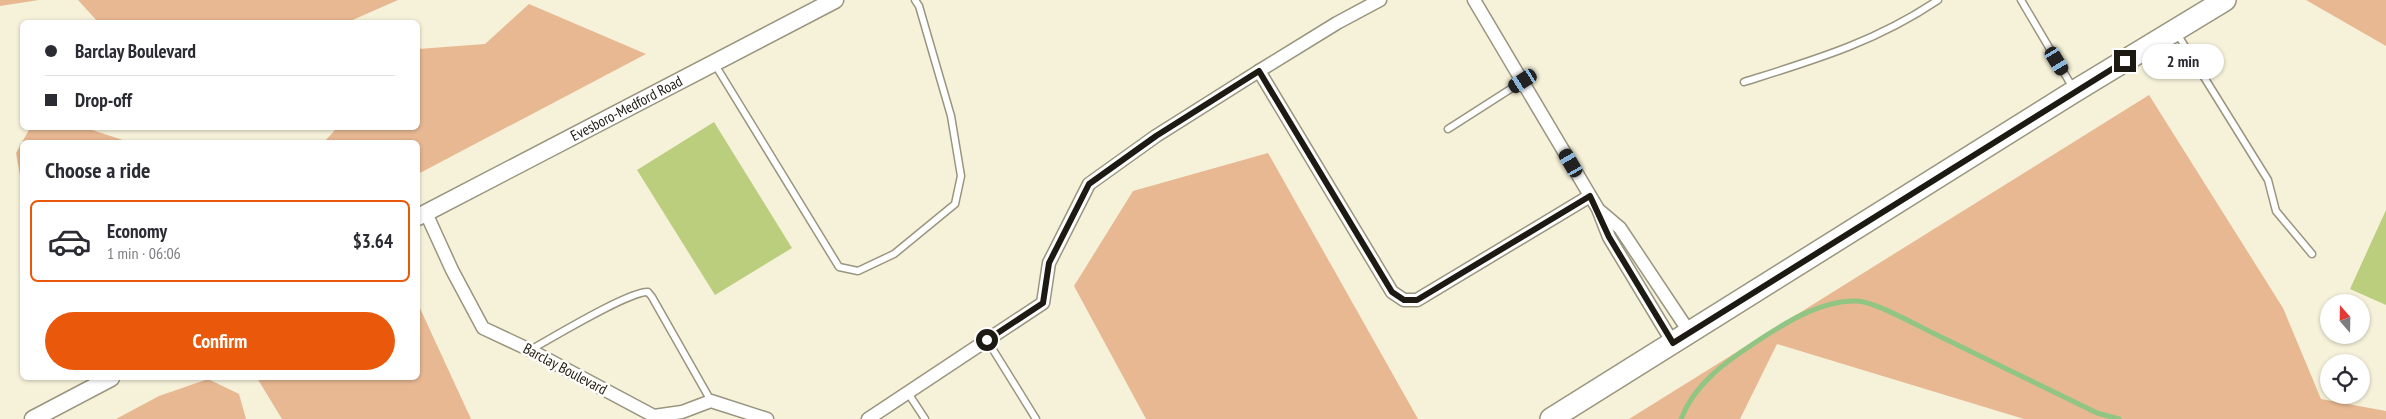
<!DOCTYPE html>
<meta charset="utf-8">
<style>
body{margin:0;font-family:"PT Sans Narrow",sans-serif;background:#f7f7f7;color:#2b2b33;height:100vh;display:flex;flex-direction:column;font-size:19px;white-space:nowrap}
*{box-sizing:border-box;margin:0}
p{font-size:16px;color:#7c7c81}
.icon{flex:none;width:28px;height:28px;fill:none;stroke:currentColor;stroke-width:2;stroke-linecap:round;stroke-linejoin:round}
.map{position:relative;flex:1;overflow:hidden}
.side{position:absolute;left:20px;top:140px;width:400px;height:240px;display:flex;flex-direction:column;background:#fff;border-radius:8px;box-shadow:0 1px 4px #0004}
.side>*{flex:none}
.top-card{position:absolute;left:20px;top:20px;width:400px;height:110px;border-radius:8px;box-shadow:0 1px 4px #0004;display:grid;align-content:center;height:110px;padding:0 25px;background:#fff}
.needle{width:32px;rotate:340deg}
.buttons{position:absolute;left:2320px;top:294px;display:grid;gap:10px}
.buttons a{display:grid;place-items:center;width:50px;height:50px;border-radius:50%;background:#fff;box-shadow:0 1px 4px #0004;font-size:25px}
.end{position:absolute;width:22px;height:22px;margin:-11px;border:6px solid #1c1a12;background:#fff;box-shadow:0 0 0 2px #fff}
.from{border-radius:50%}
.bubble{position:absolute;height:35px;border-radius:18px;background:#fff;box-shadow:0 1px 4px #0004;font-size:16px;font-weight:700;line-height:35px;text-align:center}
.car{position:absolute;width:15px;height:30px;margin:-15px -8px;border-radius:6px;box-shadow:0 0 4px 1px #0007;background:linear-gradient(#222 24%,#8ab4d8 0 40%,#222 0 76%,#8ab4d8 0 86%,#222 0)}
.top-card b{display:flex;align-items:center;gap:18px;height:48px;font-size:19px}
.top-card b+b{border-top:1px solid #e1e1e2}
.top-card i{width:12px;height:12px;background:#2b2b33}
ul{padding:0;list-style:none}
li{display:flex;align-items:center;gap:15px;height:82px;margin:0 10px 8px;padding:0 15px;border:2px solid transparent;border-radius:8px}
li div{flex:1}
li b{display:block;font-size:19px}
li em{font-style:normal;font-weight:700}
li.selected{border-color:#ea580c}
li>.icon{width:45px;height:45px;stroke-width:1.5}
h2{padding:0 25px;font-size:22px;line-height:60px}
.primary-button{display:flex;gap:10px;margin-top:auto;padding:10px 25px}
.primary-button a{flex:1;height:58px;border-radius:30px;background:#ea580c;color:#fff;font-size:20px;font-weight:700;line-height:58px;text-align:center}
.map>svg:first-child{display:block}
.green{fill:#e7b892}
.lines{fill:none;stroke-linecap:round;stroke-linejoin:round}
.stream{stroke:#90c584;stroke-width:5}
.building{fill:#bbce7e}
.service-casing{stroke:#99957f;stroke-width:9}
.minor-casing{stroke:#99957f;stroke-width:15}
.tertiary-casing{stroke:#99957f;stroke-width:19}
.trunk-casing{stroke:#99957f;stroke-width:24}
.service{stroke:#fff;stroke-width:6}
.minor{stroke:#fff;stroke-width:12}
.tertiary{stroke:#fff;stroke-width:16}
.trunk{stroke:#fff;stroke-width:21}
.route{stroke:#1c1a12;stroke-width:6}
.labels{text-anchor:middle;stroke-width:5;stroke-linejoin:round;paint-order:stroke}
.street-label{font-size:15px;fill:#1c1a12;stroke:#fffefa}
</style>
<div class="map">
<svg width="2386" height="419" viewBox="0 0 2386 419">
<rect width="100%" height="100%" fill="#f6f2da"/>
<g class="green">
<path d="M0,0H39L0,6Z"/>
<path d="M78,0H398L348,22H98Z"/>
<path d="M2306,0H2386V46Z"/>
<path d="M529,4L646,54L418,174V142H324L337,128H418V49L485,44Z"/>
<path d="M2149,95L2283,308L2321,399L2386,411V419H2024L1777,344L1740,419H1629Z"/>
<path d="M30,128H86L129,142H22V187L16,153Z"/>
<path d="M1268,153L1418,419H1146L1074,286L1133,191Z"/>
<path d="M418,304L471,419H282L257,378H418Z"/>
<path d="M208,379L239,394L246,419H116L159,396Z"/>
</g>
<g class="lines">
<path class="stream" d="M1681,419C1694,385 1724,363 1753,344C1783,324 1820,300 1857,301C1876,302 1918,326 1937,335C1990,361 2044,387 2097,413L2119,419"/>
</g>
<g class="building">
<path d="M714,122L792,248L715,295L637,170Z"/>
<path d="M2386,210V305L2350,289Z"/>
</g>
<g class="lines">
<g class="service-casing">
<g id="service">
<path d="M2021,0L2073,88"/>
<path d="M2176,32L2268,180L2276,211L2312,254"/>
<path d="M714,63L839,267L858,271L894,254L955,204L961,176L951,116L919,6L915,0"/>
<path d="M1744,82C1814,60 1876,42 1938,0"/>
<path d="M1448,129L1523,81"/>
<path d="M987,340L1036,419"/>
<path d="M530,350C552,338 629,291 648,292L652,297L711,401"/>
<path d="M908,393L925,419"/>
</g>
</g>
<g class="minor-casing">
<g id="minor">
<path d="M1380,0L1337,23L1259,71L1392,292L1404,300H1417L1590,196"/>
<path d="M1474,0L1598,209L1609,237L1673,343"/>
<path d="M1600,211L1620,228L1690,333"/>
<path d="M426,213L452,270L483,328L530,350L654,416L682,412L711,401L767,419"/>
<path d="M868,419L1043,303L1049,263L1089,184L1156,136L1259,71"/>
</g>
</g>
<g class="tertiary-casing">
<g id="tertiary">
<path id="s1" d="M418,217L835,0"/>
<path d="M33,419L111,378"/>
</g>
</g>
<g class="trunk-casing">
<path id="trunk" d="M1551,419L2075,91L2225,0"/>
</g>
<use href="#service" class="service"/>
<use href="#minor" class="minor"/>
<use href="#tertiary" class="tertiary"/>
<use href="#trunk" class="trunk"/>
</g>
<g class="lines">
<path class="route" d="M987,340L1043,303L1049,263L1089,184L1156,136L1259,71L1392,292L1404,300H1417L1590,196L1609,237L1673,343L2125,61"/>
</g>
<g class="labels">
<g class="street-label">
<text dy="5" stroke="none"><textPath href="#s1" startOffset="235">Evesboro-Medford Road</textPath></text>
<text transform="translate(565 369) rotate(28)" y="5">Barclay Boulevard</text>
</g>
</g>
</svg>
<div class="buttons">
<a><svg class="needle" viewBox="-14 -14 28 28"><path d="M0-13l5 13h-10z" fill="#e53935"/><path d="M0 13l5-13h-10z" fill="#7c7c81"/></svg></a>
<a><svg class="icon" aria-label="locate" viewBox="0 0 24 24"><circle cx="12" cy="12" r="6"/><path d="M12 2v4M12 18v4M2 12h4M18 12h4"/></svg></a>
</div>
<i class="end from" style="left:987px;top:340px"></i>
<i class="end" style="left:2125px;top:61px"></i>
<div class="bubble" style="left:2142px;top:44px;width:82px">2 min</div>
<i class="car" style="left:2057px;top:61px;rotate:149deg"></i>
<i class="car" style="left:1523px;top:81px;rotate:237deg"></i>
<i class="car" style="left:1571px;top:163px;rotate:330deg"></i>
<div class="top-card">
<b><i class="from"></i>Barclay Boulevard</b>
<b><i></i>Drop-off</b>
</div>
<section class="side">
<h2>Choose a ride</h2>
<ul>
<li class="selected"><svg class="icon" aria-label="car" viewBox="0 0 24 24"><path d="M5 17H2v-5l4-1 3-4h7l3 4 3 1v5h-3M9 17h6M6 11h13"/><circle cx="7" cy="17" r="2"/><circle cx="17" cy="17" r="2"/></svg><div><b>Economy</b><p>1 min · 06:06</p></div><em>$3.64</em></li>
</ul>
<div class="primary-button"><a>Confirm</a></div>
</section>
</div>
